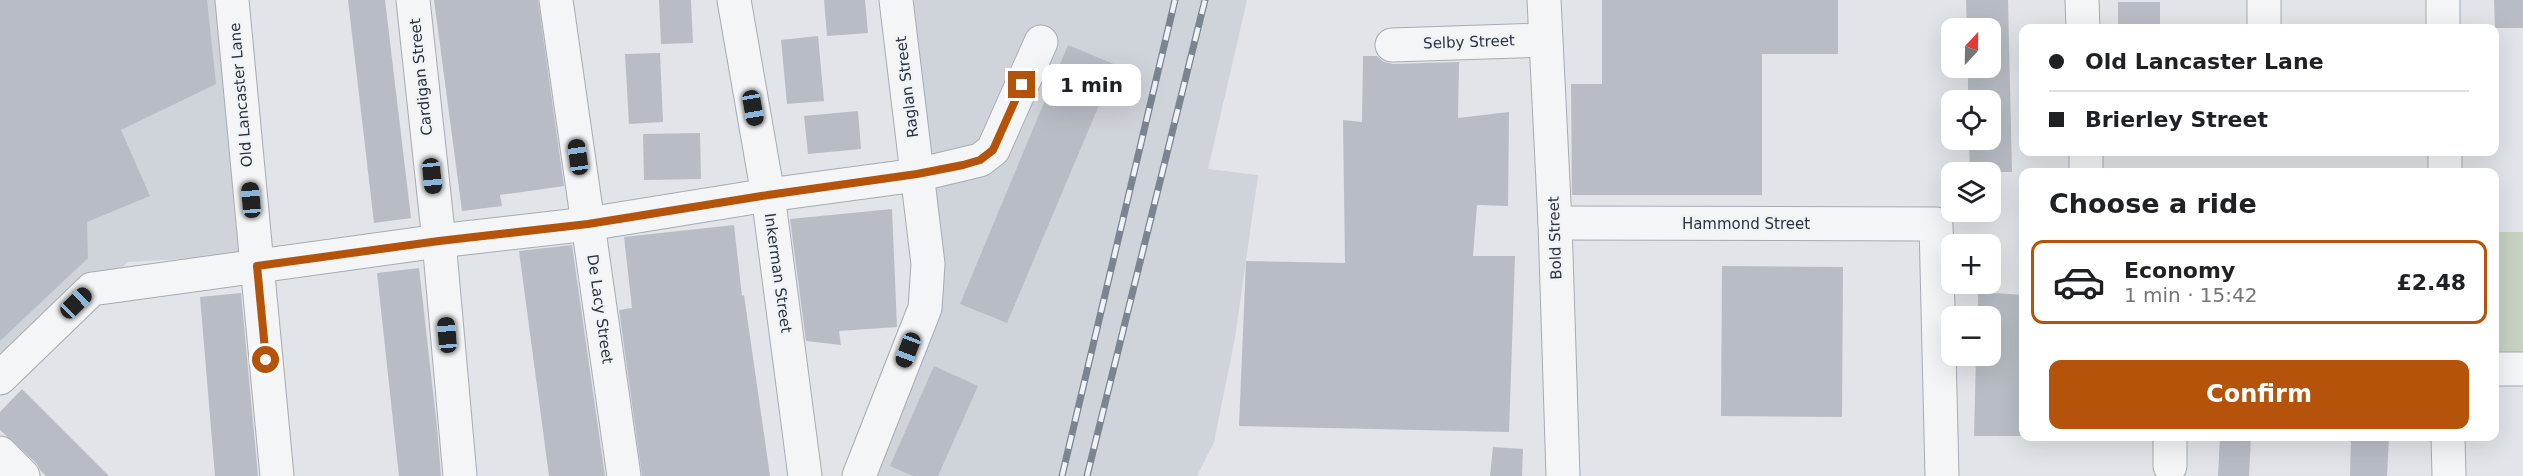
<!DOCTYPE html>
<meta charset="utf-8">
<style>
body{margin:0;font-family:"DejaVu Sans",sans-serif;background:#f6f6f6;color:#202124;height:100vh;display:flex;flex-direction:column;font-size:22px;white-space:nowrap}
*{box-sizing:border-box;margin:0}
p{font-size:20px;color:#757577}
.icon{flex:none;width:33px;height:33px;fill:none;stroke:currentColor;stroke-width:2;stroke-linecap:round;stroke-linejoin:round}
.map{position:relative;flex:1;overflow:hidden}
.drawer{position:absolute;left:2019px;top:168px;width:480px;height:273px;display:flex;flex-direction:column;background:#fff;border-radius:12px;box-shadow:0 6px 24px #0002}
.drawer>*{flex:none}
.top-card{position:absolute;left:2019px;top:24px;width:480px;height:132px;border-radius:12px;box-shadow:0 6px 24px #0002;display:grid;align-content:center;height:132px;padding:0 30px;background:#fff}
.needle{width:39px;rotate:22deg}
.buttons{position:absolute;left:1941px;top:18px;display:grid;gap:12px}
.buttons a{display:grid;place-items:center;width:60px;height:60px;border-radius:12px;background:#fff;box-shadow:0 6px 24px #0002;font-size:30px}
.end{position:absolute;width:27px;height:27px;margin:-14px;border:8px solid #b45309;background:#fff;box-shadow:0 0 0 3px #fff}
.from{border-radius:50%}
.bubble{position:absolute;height:42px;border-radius:12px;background:#fff;box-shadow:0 6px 24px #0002;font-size:20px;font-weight:700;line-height:42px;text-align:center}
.car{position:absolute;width:18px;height:36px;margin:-18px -9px;border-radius:8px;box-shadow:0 0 4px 2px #0007;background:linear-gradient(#222 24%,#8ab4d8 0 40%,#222 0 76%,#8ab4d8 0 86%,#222 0)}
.top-card b{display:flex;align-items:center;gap:21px;height:57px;font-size:22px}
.top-card b+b{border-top:2px solid #e0e0e0}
.top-card i{width:15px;height:15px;background:#202124}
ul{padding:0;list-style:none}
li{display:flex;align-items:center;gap:18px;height:84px;margin:0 12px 9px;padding:0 18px;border:3px solid #e0e0e0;border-radius:12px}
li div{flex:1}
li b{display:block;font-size:22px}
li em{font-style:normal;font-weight:700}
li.active{border-color:#b45309}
li>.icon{width:54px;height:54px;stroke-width:1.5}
h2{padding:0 30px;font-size:27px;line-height:72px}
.action{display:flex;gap:12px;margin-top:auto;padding:12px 30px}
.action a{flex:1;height:69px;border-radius:12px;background:#b45309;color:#fff;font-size:24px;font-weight:700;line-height:69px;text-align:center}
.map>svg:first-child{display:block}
.built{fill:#cfd3da}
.green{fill:#c7d2c2}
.building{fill:#b8bdc5}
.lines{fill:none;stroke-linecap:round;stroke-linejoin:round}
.minor-casing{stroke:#a6abb3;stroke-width:35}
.minor{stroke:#f3f5f7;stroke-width:33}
.rail-casing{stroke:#7b8491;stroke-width:7}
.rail{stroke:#f0f3f6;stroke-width:4.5;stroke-dasharray:14;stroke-linecap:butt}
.route{stroke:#b45309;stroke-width:8}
.labels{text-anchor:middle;stroke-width:4.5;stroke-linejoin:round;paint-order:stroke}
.street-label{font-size:15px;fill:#2a323f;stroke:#f0f3f6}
</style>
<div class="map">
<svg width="2523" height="476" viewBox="0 0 2523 476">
<rect width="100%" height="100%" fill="#e1e4e9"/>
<g class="built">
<path d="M0,0H219L244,229L237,256L128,262L0,382Z"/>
<path d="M903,0H1247L1208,169L1258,175L1235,338L1214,442L1197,476H865L932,312Z"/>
</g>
<path class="green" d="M2494,232H2523V361H2495Z"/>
<g class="building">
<path d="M0,0H207L216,84L121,130L150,196L87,222L88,258L0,341Z"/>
<path d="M348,0H385L411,218L374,223Z"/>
<path d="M434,0H538L564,186L500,195L502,206L462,211Z"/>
<path d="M659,0H691L693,43L661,44Z"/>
<path d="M824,0H865L868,33L827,36Z"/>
<path d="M1602,0H1838V54H1762V195H1572L1571,84H1602Z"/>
<path d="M1966,0H2008L2012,172H1970L1969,140H1990V100H1968V68H1990V28H1967Z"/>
<path d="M2494,0H2523V28H2495Z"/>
<rect x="2118" y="2" width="42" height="26"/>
<path d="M818,36L824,101L787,104L781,40Z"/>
<path d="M1068,45L1116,65L1007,323L960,304Z"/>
<path d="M660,53L663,122L629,124L625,54Z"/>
<path d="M1363,56H1377L1384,62L1393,64L1459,62L1458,118L1509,112L1508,206L1477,205L1473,256H1515L1509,432L1239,426L1246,261L1345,263L1343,120L1362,122Z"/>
<path d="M858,111L861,149L808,154L804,116Z"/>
<path d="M700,133L701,179L644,180L643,134Z"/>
<path d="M892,209L897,327L839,331L841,345L806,341L790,219Z"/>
<path d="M734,225L742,296L744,295L770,476H642L619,310L632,308L624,237Z"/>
<path d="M572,245L605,476H549L519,251Z"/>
<path d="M1722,266L1843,267L1842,417L1721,416Z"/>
<path d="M419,268L437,427L441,476H399L377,273Z"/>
<path d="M1978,292L2024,295V436H1974L1976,356H1990V316H1978Z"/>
<path d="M241,293L258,476H215L200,297Z"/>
<path d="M934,366L978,386L938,476H913L890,466Z"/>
<path d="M22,389L109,476H46L41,471L36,463L0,430V412Z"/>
<path d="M2220,436H2251L2249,476H2218Z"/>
<path d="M2351,436H2389L2387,476H2350Z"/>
<path d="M1493,447L1523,449L1522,476H1490Z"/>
</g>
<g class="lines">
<g class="minor-casing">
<g id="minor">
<path d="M232,0L277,476"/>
<path d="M413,0L439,241L460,476"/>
<path d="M556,0L624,476"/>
<path d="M734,0L768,195L805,476"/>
<path d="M1544,0L1555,223L1563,476"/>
<path d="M2082,0L2083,28"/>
<path d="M2264,0V28"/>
<path d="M2443,0V28"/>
<path d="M1392,45L1545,40"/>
<path d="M2086,152V172"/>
<path d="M2445,152V172"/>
<path d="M1555,223L1936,224L1942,476"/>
<path d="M2494,369H2523"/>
<path d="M0,378L92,289L439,241L588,224L768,195L917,175L980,160L993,150L1041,42"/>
<path d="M2170,436V466"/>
<path d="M2448,436L2449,476"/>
<path d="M0,453L23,476"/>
<path d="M859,476L925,308L928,264L896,0"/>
</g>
</g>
<use href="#minor" class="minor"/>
<g class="rail-casing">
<g id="rail">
<path d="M1062,476L1175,0"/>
<path d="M1087,476L1205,0"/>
</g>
</g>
<use href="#rail" class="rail"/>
</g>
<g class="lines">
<path class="route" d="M266,360L257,266L439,241L588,224L768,195L917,174L963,165L980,160L993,150L1022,85"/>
</g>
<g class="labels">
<g class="street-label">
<text transform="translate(1469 42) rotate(-2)" y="5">Selby Street</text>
<text transform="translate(421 77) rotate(-96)" y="5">Cardigan Street</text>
<text transform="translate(907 87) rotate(-97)" y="5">Raglan Street</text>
<text transform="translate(241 95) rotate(-95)" y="5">Old Lancaster Lane</text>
<text x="1746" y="229">Hammond Street</text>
<text transform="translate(1555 238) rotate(-92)" y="5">Bold Street</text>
<text transform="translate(778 273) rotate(82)" y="5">Inkerman Street</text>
<text transform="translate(600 309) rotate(82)" y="5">De Lacy Street</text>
</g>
</g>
</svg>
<div class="buttons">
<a><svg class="needle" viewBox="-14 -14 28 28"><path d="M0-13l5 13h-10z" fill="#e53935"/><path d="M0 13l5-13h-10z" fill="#757577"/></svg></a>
<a><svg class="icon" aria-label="locate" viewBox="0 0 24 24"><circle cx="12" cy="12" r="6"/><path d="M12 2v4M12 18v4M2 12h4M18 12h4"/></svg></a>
<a><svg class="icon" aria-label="layers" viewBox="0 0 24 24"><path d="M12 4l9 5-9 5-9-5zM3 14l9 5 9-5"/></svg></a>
<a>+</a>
<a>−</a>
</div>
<i class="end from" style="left:266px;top:360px"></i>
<i class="end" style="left:1022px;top:85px"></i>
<div class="bubble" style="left:1042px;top:64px;width:99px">1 min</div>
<i class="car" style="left:753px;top:108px;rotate:170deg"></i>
<i class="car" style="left:578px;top:157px;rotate:352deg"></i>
<i class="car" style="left:432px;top:176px;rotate:174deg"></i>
<i class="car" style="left:251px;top:200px;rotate:355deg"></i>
<i class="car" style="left:76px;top:303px;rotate:46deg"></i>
<i class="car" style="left:447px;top:335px;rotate:355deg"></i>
<i class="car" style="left:908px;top:350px;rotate:201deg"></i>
<div class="top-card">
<b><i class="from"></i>Old Lancaster Lane</b>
<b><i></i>Brierley Street</b>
</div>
<section class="drawer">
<h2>Choose a ride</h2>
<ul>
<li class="active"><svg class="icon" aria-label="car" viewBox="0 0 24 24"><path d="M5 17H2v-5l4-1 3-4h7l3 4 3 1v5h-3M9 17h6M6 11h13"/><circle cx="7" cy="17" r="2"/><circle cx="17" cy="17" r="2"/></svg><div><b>Economy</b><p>1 min · 15:42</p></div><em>£2.48</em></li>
</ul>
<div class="action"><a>Confirm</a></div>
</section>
</div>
